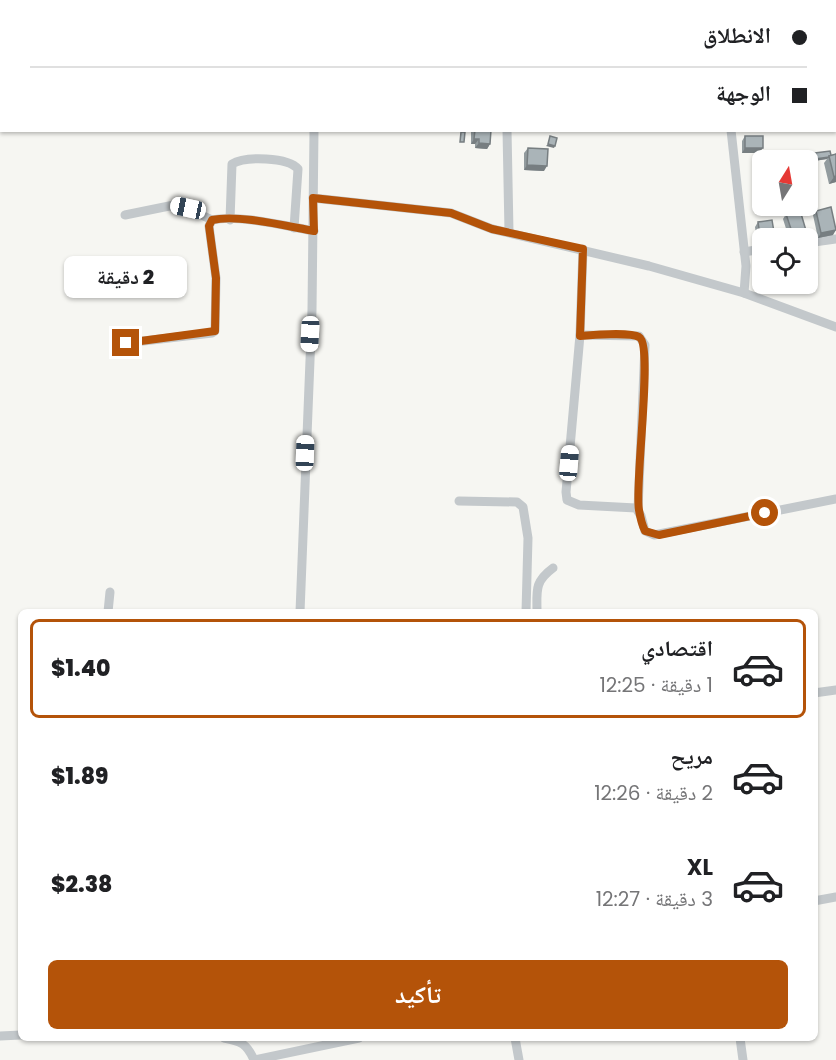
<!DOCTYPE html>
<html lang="ar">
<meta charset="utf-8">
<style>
body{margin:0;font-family:Poppins,"Noto Naskh Arabic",sans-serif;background:#f6f6f6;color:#202124;direction:rtl;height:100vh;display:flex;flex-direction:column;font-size:22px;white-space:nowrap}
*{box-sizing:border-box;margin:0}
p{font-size:20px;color:#757577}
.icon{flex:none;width:33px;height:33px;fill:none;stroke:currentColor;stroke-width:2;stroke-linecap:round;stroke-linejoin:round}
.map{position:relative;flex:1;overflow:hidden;direction:ltr}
.panel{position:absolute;left:18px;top:609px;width:800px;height:432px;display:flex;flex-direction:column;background:#fff;border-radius:9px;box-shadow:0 2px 4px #0004;direction:rtl}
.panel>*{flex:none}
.top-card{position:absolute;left:0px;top:0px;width:837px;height:132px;box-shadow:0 2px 4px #0004;direction:rtl;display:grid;align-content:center;height:132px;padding:0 30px;background:#fff}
.needle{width:39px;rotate:11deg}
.controls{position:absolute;left:752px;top:150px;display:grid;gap:12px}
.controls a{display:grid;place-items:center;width:66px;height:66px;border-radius:9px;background:#fff;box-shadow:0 2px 4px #0004;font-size:30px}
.end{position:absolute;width:27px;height:27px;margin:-14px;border:8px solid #b45309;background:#fff;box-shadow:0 0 0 3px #fff}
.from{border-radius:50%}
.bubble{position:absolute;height:42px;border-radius:9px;background:#fff;box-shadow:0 2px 4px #0004;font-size:20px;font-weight:800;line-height:42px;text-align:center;direction:rtl}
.car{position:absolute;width:18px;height:36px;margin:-18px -9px;border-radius:8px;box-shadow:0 0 4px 2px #0007;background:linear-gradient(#fff 24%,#345 0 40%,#fff 0 76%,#345 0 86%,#fff 0)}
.top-card b{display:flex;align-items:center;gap:21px;height:57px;font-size:22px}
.top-card b+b{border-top:2px solid #e0e0e0}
.top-card i{width:15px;height:15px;background:#202124}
ul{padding:10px 0 0;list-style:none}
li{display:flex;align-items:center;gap:18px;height:99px;margin:0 12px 9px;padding:0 18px;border:3px solid transparent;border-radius:9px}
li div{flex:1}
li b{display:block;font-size:22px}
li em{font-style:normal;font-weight:800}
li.on{border-color:#b45309}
li>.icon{width:54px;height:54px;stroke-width:1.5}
.action{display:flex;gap:12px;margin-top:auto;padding:12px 30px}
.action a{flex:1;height:69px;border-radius:9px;background:#b45309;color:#fff;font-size:24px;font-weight:800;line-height:69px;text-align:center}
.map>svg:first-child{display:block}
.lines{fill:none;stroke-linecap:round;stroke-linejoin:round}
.minor{stroke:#c3c8cb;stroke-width:9}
.wall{fill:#929b9e}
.shaded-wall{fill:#777e81}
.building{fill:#aab4b8;stroke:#777e81;stroke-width:1.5}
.route{stroke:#b45309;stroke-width:8}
</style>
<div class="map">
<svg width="836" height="1060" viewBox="0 0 836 1060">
<rect width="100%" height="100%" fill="#f6f6f2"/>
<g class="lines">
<g class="minor">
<path d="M715,0V2"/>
<path d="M318,2V0"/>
<path d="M511,2V0"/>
<path d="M574,2L577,0"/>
<path d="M507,130L509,232"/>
<path d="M731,130L746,266L744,293"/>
<path d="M313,198L451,213L492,229L649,266L744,293L836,327"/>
<path d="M125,215L174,205L187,208L212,220"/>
<path d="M230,220L232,164C245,156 288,157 298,169L294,228"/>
<path d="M807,243L836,239"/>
<path d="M583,249L580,335L566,492L567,500L579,505L636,508L641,516L645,531L654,535L836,499"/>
<path d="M744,252L762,249"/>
<path d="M580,335L639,336L645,345L638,509"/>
<path d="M126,343L212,333L215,331L216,278L209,226L212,220C238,214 286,226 314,231"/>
<path d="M459,501L517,502L523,507L528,538L526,612"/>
<path d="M108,612L110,592"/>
<path d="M300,612L312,310L314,130"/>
<path d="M537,612C537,591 534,582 553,568"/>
<path d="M814,693L836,690"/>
<path d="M814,901L836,897"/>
<path d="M0,1036L21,1035"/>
<path d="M224,1038C241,1041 247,1044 254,1060"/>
<path d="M515,1038L519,1060"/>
<path d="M740,1038L743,1060"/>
<path d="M254,1060L359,1038"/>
</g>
</g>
<g class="wall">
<path d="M471,130H491L490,144L487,149L475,148V144H471Z"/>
<path d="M745,136L759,153H742V141Z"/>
<path d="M528,148L544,171L524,170V153Z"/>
<path d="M815,153L831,155L835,154L836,153V182L829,184L824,163L827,159L814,161L813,156Z"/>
<path d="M816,211L833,235L818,238L813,215Z"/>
<path d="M786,214L807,234L804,238H789L783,219Z"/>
<path d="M758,222L762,238V246L758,247L755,227Z"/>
</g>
<g class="shaded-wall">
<path d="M474,139H479L475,144H471Z"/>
<path d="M479,143L490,144L487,149L475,148Z"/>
<path d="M548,144L555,146L554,148L546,146Z"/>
<path d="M745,148H763L759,153H742Z"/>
<path d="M828,157L827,159L814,161L815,159Z"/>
<path d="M527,165L547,166L544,171L524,170Z"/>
<path d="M836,176V182L829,184L834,177Z"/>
<path d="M836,230L833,235L818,238L821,233Z"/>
<path d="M807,234L804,238H793H794Z"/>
</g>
<g class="building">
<path d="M177,0H189V2H176Z"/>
<rect x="238" y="0" width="15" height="2"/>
<rect x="258" y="0" width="14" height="2"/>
<path d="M424,0H434L433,2H424Z"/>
<path d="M490,0H506L505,2Z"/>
<path d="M0,41L2,49V56H0Z"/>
<path d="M475,130H491L490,144L479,143V139H474Z"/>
<path d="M461,132H465L464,142H460Z"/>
<path d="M550,136L557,138L555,146L548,144Z"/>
<rect x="745" y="136" width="18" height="12"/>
<path d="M528,148L548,149L547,166L527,165Z"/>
<path d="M830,151L831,155L829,156V157L815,159V153Z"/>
<path d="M836,154V176L834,177L829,156Z"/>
<path d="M831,207L836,230L821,233L816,211Z"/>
<path d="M800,210L807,234L794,238L786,214Z"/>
<path d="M772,220L775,238H762L761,242L758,222Z"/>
</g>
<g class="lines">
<path class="route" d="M126,343L215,331L216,278L209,226L212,220C238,214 286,226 314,231L313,198L451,213L492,229L583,249L580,336C591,335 631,332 639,337C654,345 634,486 639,510C640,516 642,525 645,531L659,535L765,513"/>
</g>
</svg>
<div class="controls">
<a><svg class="needle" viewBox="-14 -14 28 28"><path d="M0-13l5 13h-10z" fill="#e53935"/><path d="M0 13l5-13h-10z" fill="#757577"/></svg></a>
<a><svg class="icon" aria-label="locate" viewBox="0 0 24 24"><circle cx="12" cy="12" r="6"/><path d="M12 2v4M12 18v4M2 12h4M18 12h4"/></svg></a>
</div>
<i class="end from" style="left:765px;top:513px"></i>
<i class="end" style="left:126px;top:343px"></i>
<div class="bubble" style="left:64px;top:256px;width:123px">2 دقيقة</div>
<i class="car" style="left:188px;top:208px;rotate:282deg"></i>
<i class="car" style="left:310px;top:334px;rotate:183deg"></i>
<i class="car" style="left:305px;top:453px;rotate:2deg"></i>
<i class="car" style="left:569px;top:463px;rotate:5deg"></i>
<div class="top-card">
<b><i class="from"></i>الانطلاق</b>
<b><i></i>الوجهة</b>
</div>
<section class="panel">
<ul>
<li class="on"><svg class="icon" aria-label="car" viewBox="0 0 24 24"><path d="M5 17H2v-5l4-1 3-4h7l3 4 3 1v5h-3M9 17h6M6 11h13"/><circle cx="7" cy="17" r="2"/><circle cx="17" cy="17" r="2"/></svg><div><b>اقتصادي</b><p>1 دقيقة · 12:25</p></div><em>$1.40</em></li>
<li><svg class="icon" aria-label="car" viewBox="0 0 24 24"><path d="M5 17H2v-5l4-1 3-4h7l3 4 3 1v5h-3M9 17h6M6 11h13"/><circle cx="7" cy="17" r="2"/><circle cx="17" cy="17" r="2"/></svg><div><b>مريح</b><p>2 دقيقة · 12:26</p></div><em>$1.89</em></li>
<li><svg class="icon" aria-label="car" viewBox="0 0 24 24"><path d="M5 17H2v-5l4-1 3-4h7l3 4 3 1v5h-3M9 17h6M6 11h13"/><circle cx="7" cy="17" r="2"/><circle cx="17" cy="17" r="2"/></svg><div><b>XL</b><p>3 دقيقة · 12:27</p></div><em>$2.38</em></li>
</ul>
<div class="action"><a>تأكيد</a></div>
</section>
</div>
